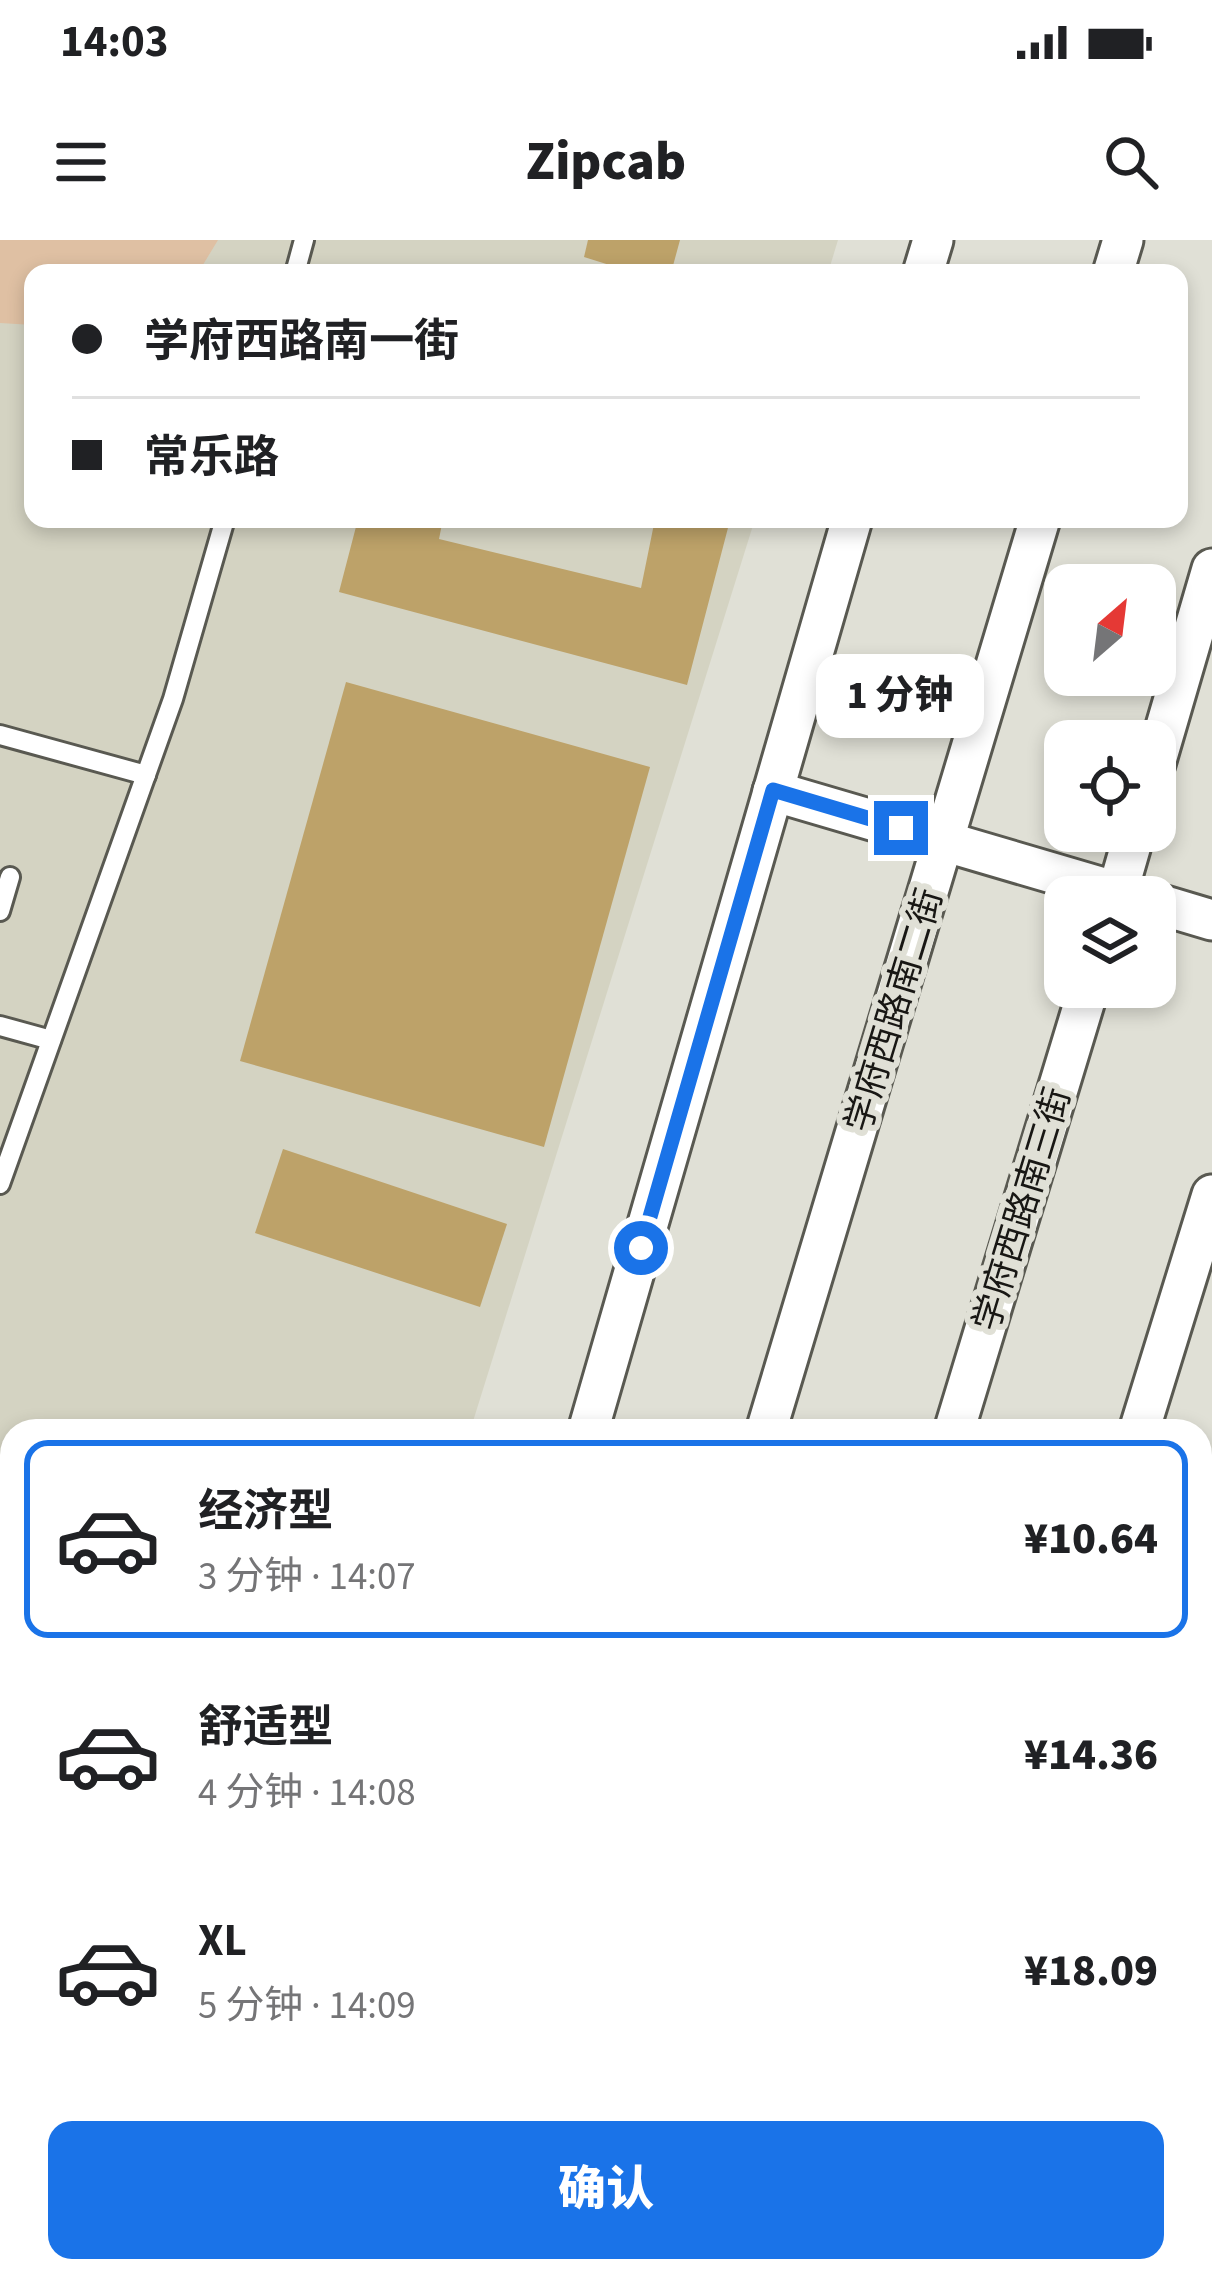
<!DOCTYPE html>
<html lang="zh">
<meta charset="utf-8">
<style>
body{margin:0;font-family:"Source Sans 3","Noto Sans SC",sans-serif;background:#f6f6f6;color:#202124;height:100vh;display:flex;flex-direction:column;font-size:45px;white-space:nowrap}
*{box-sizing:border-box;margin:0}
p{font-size:39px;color:#757577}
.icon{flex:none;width:66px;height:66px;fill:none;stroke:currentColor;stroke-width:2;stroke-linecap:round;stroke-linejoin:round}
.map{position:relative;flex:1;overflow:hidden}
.panel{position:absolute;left:0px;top:1179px;width:1212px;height:864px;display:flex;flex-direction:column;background:#fff;border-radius:36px 36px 0 0;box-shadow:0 6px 18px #0003}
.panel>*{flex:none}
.hud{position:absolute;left:24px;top:24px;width:1164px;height:264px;border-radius:24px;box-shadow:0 6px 18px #0003;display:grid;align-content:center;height:264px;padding:0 48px;background:#fff}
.needle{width:78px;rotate:28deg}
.fabs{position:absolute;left:1044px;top:324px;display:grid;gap:24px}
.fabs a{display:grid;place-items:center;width:132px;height:132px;border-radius:24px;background:#fff;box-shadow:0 6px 18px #0003;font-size:60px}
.end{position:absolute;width:54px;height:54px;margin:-27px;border:15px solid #1a73e8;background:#fff;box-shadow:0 0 0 6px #fff}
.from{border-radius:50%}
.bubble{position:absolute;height:84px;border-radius:24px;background:#fff;box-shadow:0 6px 18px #0003;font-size:39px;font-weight:800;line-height:84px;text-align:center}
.hud b{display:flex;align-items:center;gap:42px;height:114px;font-size:45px}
.hud b+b{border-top:3px solid #e0e0e0}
.hud i{width:30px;height:30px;background:#202124}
ul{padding:21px 0 0;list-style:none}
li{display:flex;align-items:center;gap:36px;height:198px;margin:0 24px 18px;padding:0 24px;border:6px solid transparent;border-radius:24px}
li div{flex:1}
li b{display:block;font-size:45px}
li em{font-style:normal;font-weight:800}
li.selected{border-color:#1a73e8}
li>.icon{width:108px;height:108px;stroke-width:1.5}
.button{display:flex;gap:24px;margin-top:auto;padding:24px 48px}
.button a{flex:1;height:138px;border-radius:24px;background:#1a73e8;color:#fff;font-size:48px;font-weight:800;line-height:138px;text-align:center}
.status{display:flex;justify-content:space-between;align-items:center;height:84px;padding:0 60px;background:#fff;direction:ltr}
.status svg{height:33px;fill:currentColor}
header{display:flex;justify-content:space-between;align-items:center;height:156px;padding:0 48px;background:#fff;font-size:54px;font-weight:800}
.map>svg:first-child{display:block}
.built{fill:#d4d3c2}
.grass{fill:#dfc0a3}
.building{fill:#bda269}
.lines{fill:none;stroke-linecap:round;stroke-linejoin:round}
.lane-casing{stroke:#595951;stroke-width:24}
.street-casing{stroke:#595951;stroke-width:45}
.secondary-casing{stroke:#595951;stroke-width:60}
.highway-casing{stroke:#59712d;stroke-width:72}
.lane{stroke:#fff;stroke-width:18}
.street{stroke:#fff;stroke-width:39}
.secondary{stroke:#d8e3c4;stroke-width:54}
.highway{stroke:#7ca23a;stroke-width:66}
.route{stroke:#1a73e8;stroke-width:15}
.labels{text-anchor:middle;stroke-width:12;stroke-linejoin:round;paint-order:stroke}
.street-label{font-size:36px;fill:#181714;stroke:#e0e0d6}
</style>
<div class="status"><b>14:03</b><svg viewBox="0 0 49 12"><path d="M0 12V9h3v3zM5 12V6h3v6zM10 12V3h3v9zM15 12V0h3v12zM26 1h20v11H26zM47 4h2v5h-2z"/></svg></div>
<header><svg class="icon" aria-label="menu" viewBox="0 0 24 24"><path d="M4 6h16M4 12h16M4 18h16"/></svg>Zipcab<svg class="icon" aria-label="search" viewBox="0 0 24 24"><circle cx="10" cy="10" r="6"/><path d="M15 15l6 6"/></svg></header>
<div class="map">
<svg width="1212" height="2043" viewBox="0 0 1212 2043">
<rect width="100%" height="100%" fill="#e0e0d6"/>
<path class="built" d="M0,0H838L828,33H33V279H755L470,1191H12V1542L0,1538Z"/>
<path class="grass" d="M0,0H218L198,33H33V85L0,83Z"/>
<g class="building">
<path d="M588,0H680L671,33H635L584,17Z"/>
<path d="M358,279H443L439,299L641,348L655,279L729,284L687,445L339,352Z"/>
<path d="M346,442L650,527L544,907L240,821Z"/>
<path d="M283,909L507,984L480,1067L255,993Z"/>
</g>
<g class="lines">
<g class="lane-casing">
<g id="lane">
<path d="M295,33L304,0"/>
<path d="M0,495L146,535"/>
<path d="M0,671L10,637"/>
<path d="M0,786L51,800"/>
<path d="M0,944L173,459L225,279"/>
</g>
</g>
<g class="street-casing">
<g id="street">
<path d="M923,33L933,0"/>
<path d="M1113,33L1123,0"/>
<path d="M1155,524L1212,329"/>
<path d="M773,551L1134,657"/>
<path d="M1116,657L1135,591"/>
<path d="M1155,663L1212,680"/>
<path d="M588,1191L852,279"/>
<path d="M766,1191L1040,279"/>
<path d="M954,1191L1089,747"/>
<path d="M1139,1191L1212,955"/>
<path d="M1200,1593L1212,1553"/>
</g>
</g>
<g class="secondary-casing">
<g id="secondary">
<path d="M0,1640L12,1643"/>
<path d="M0,1880L12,1883"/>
<path d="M1200,2021L1212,2025"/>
<path d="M530,2031L572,2043"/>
</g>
</g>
<g class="highway-casing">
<g id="highway">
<path d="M0,1742L12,1745"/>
<path d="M0,1799L12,1802"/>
<path d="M755,2031L796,2043"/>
<path d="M994,2031L1035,2043"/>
</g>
</g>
<use href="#lane" class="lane"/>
<use href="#street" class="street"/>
<use href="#secondary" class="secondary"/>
<use href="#highway" class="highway"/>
</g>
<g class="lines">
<path class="route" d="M641,1008L773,550L901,588"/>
</g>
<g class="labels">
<g class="street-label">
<text transform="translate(893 770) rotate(-73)" y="13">学府西路南二街</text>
<text transform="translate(1021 969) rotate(-73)" y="13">学府西路南三街</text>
</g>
</g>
</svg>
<div class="fabs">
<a><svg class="needle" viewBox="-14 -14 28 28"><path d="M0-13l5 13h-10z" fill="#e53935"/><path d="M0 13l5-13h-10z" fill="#757577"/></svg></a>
<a><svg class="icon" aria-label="locate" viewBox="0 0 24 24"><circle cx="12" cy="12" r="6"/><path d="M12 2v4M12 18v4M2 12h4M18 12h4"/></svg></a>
<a><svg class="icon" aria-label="layers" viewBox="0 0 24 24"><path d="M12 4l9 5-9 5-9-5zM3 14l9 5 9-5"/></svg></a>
</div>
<i class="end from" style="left:641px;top:1008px"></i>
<i class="end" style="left:901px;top:588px"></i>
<div class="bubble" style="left:816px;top:414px;width:168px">1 分钟</div>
<div class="hud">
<b><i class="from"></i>学府西路南一街</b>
<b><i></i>常乐路</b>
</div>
<section class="panel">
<ul>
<li class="selected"><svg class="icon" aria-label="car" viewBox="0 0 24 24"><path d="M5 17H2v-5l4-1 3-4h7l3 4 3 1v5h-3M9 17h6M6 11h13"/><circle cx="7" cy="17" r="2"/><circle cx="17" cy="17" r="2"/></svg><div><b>经济型</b><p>3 分钟 · 14:07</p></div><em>¥10.64</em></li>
<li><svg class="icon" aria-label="car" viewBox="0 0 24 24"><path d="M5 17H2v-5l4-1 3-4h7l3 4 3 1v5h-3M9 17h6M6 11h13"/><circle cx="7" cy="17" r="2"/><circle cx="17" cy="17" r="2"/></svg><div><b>舒适型</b><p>4 分钟 · 14:08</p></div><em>¥14.36</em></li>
<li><svg class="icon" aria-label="car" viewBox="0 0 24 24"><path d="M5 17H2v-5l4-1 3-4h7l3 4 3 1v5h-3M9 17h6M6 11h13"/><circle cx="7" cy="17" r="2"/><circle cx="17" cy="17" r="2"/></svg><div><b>XL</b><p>5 分钟 · 14:09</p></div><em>¥18.09</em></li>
</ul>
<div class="button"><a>确认</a></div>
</section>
</div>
